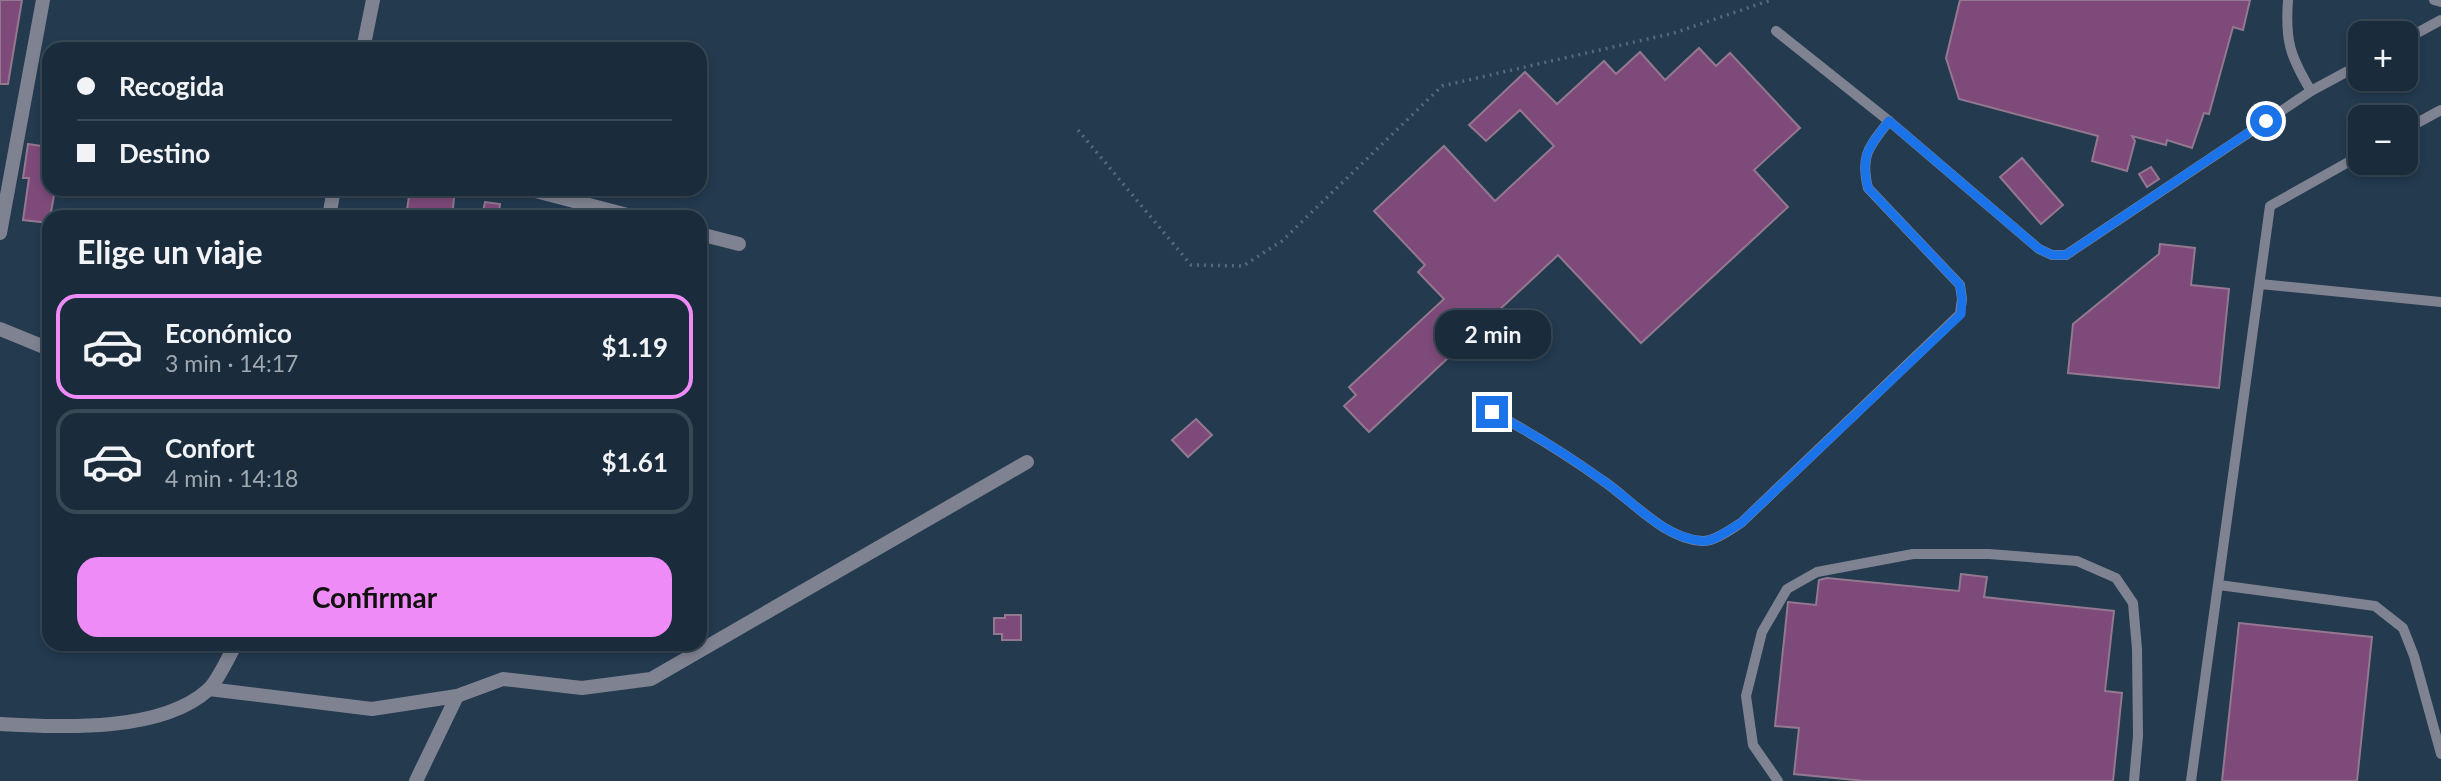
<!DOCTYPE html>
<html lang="es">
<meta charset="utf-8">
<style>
body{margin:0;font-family:Lato,sans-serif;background:#273846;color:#f1f3f6;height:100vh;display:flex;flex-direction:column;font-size:26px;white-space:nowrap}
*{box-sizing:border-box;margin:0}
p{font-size:23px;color:#9fa7af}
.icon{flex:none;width:38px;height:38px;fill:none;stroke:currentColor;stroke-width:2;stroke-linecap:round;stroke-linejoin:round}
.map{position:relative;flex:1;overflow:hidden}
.details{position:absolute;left:42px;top:210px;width:665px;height:441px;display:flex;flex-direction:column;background:#1a2c3b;border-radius:21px;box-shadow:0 4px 10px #0003,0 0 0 2px #384855}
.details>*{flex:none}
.guide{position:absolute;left:42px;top:42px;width:665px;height:154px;border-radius:21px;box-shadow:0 4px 10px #0003,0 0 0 2px #384855;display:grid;align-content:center;height:154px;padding:0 35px;background:#1a2c3b}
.fabs{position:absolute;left:2348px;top:21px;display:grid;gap:14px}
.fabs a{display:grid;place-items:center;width:70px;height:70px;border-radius:14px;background:#1a2c3b;box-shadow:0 4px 10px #0003,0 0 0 2px #384855;font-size:35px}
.end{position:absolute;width:32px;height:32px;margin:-16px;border:9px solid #1a73e8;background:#fff;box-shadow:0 0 0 4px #fff}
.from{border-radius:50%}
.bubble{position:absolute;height:49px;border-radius:21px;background:#1a2c3b;box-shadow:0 4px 10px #0003,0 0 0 2px #384855;font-size:23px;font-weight:700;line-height:49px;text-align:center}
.guide b{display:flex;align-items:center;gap:24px;height:66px;font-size:26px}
.guide b+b{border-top:2px solid #384855}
.guide i{width:18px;height:18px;background:#f1f3f6}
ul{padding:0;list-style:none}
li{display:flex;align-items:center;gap:21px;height:105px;margin:0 14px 10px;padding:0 21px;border:4px solid #384855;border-radius:21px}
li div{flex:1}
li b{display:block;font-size:26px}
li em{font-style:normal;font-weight:700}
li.active{border-color:#ef8bf7}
li>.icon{width:63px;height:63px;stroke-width:1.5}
h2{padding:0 35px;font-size:32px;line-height:84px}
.action{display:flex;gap:14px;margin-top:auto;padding:14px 35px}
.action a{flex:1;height:80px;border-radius:21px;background:#ef8bf7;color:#111;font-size:28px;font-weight:700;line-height:80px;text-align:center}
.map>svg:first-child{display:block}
.building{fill:#7d4a79;stroke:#937890;stroke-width:2}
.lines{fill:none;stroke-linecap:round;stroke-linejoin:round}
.path{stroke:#566a7d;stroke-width:3.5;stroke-dasharray:2 5;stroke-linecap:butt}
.service{stroke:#7f8391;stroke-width:10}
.minor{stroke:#7f8391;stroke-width:14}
.route{stroke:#1a73e8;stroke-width:9}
</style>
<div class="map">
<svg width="2441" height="781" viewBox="0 0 2441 781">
<rect width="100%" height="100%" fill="#233a4f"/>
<g class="building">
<path d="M0,0H22L8,84H0Z"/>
<path d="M1960,0H2250L2243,30L2233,27L2209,114L2204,113L2192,148L2167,140L2166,145L2132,136L2135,141L2127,171L2092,161L2098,136L1959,99L1946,58Z"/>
<path d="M1699,48L1716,66L1730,53L1800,128L1754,170L1788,207L1641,343L1558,255L1369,432L1344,406L1356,395L1349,387L1444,299L1418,272L1425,265L1374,211L1444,146L1495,201L1554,146L1520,110L1486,141L1469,125L1525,72L1557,104L1604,61L1616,74L1640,52L1665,80Z"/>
<path d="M28,144L49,147V189L55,190L49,223L23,220L29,178H23Z"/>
<path d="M2022,158L2063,205L2041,224L2000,177Z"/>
<path d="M2151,167L2159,179L2147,187L2139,174Z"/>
<path d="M410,189H455L452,217H406Z"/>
<path d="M485,202L500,204L498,217H482Z"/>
<path d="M2160,244L2195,248L2191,285L2229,289L2219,388L2068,373L2073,324L2159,254Z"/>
<path d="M1196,419L1212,435L1188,457L1172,440Z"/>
<path d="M1961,574L1987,577L1984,597L2114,611L2105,691L2122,693L2113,781H1865L1794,774L1799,728L1775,726L1788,602L1816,605L1819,580L1827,578L1959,591Z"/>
<path d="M1005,615H1021V640H1002V634H994V618H1005Z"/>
<path d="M2239,623L2372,637L2357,781H2222Z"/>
</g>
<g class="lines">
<path class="path" d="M1078,130L1191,265L1243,266L1282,241L1442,86L1674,33L1771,0"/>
<g class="service">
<path d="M2288,0C2285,41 2290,56 2311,91"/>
<path d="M2434,0L2441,2"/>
<path d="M1776,31L1889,121L2039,249L2052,255H2066L2311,91L2361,64"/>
<path d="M2406,39L2441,20"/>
<path d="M2406,129L2441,110"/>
<path d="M2260,284L2441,302"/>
<path d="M1492,412C1530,432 1567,455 1602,480C1633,501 1663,538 1702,541C1714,542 1731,529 1741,523L1960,314L1962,299L1960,285L1868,188C1860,155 1869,147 1889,121"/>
<path d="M2219,585L2375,606L2403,628L2414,656L2441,754"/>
<path d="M1778,781L1753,745L1746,696L1762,632L1787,589L1817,572L1913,554H1989L2077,561L2116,578L2133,603L2137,649L2138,736L2134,781"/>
<path d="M2191,781L2270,206L2361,155"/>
</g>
<g class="minor">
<path d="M363,49L373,0"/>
<path d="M528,189L635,217"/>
<path d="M329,217L334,189"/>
<path d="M0,233L43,0"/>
<path d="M700,234L739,244"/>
<path d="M0,329L49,349"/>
<path d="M209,689L372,709L457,696L503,679L582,688L651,679L1027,462"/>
<path d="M0,724C61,727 160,733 208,690C218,681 228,657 236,644"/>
<path d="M416,781L457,696"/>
</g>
</g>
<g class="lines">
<path class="route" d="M1492,412C1530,432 1567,455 1602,480C1633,501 1663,538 1702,541C1714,542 1730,529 1741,523L1961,314L1962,299L1960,285L1868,188C1860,155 1869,147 1889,121L2039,249L2052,255H2066L2266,121"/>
</g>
</svg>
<div class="fabs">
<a>+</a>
<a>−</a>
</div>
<i class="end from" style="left:2266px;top:121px"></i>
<i class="end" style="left:1492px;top:412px"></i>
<div class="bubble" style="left:1435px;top:310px;width:116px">2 min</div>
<div class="guide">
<b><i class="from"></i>Recogida</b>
<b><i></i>Destino</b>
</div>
<section class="details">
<h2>Elige un viaje</h2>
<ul>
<li class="active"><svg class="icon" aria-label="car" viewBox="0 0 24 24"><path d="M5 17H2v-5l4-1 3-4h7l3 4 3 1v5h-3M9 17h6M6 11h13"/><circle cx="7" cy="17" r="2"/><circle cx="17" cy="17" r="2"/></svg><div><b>Económico</b><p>3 min · 14:17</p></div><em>$1.19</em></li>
<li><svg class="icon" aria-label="car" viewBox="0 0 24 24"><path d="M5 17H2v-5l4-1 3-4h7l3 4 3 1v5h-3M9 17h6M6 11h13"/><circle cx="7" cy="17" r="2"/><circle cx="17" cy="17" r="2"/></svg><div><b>Confort</b><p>4 min · 14:18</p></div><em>$1.61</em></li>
</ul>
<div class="action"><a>Confirmar</a></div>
</section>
</div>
